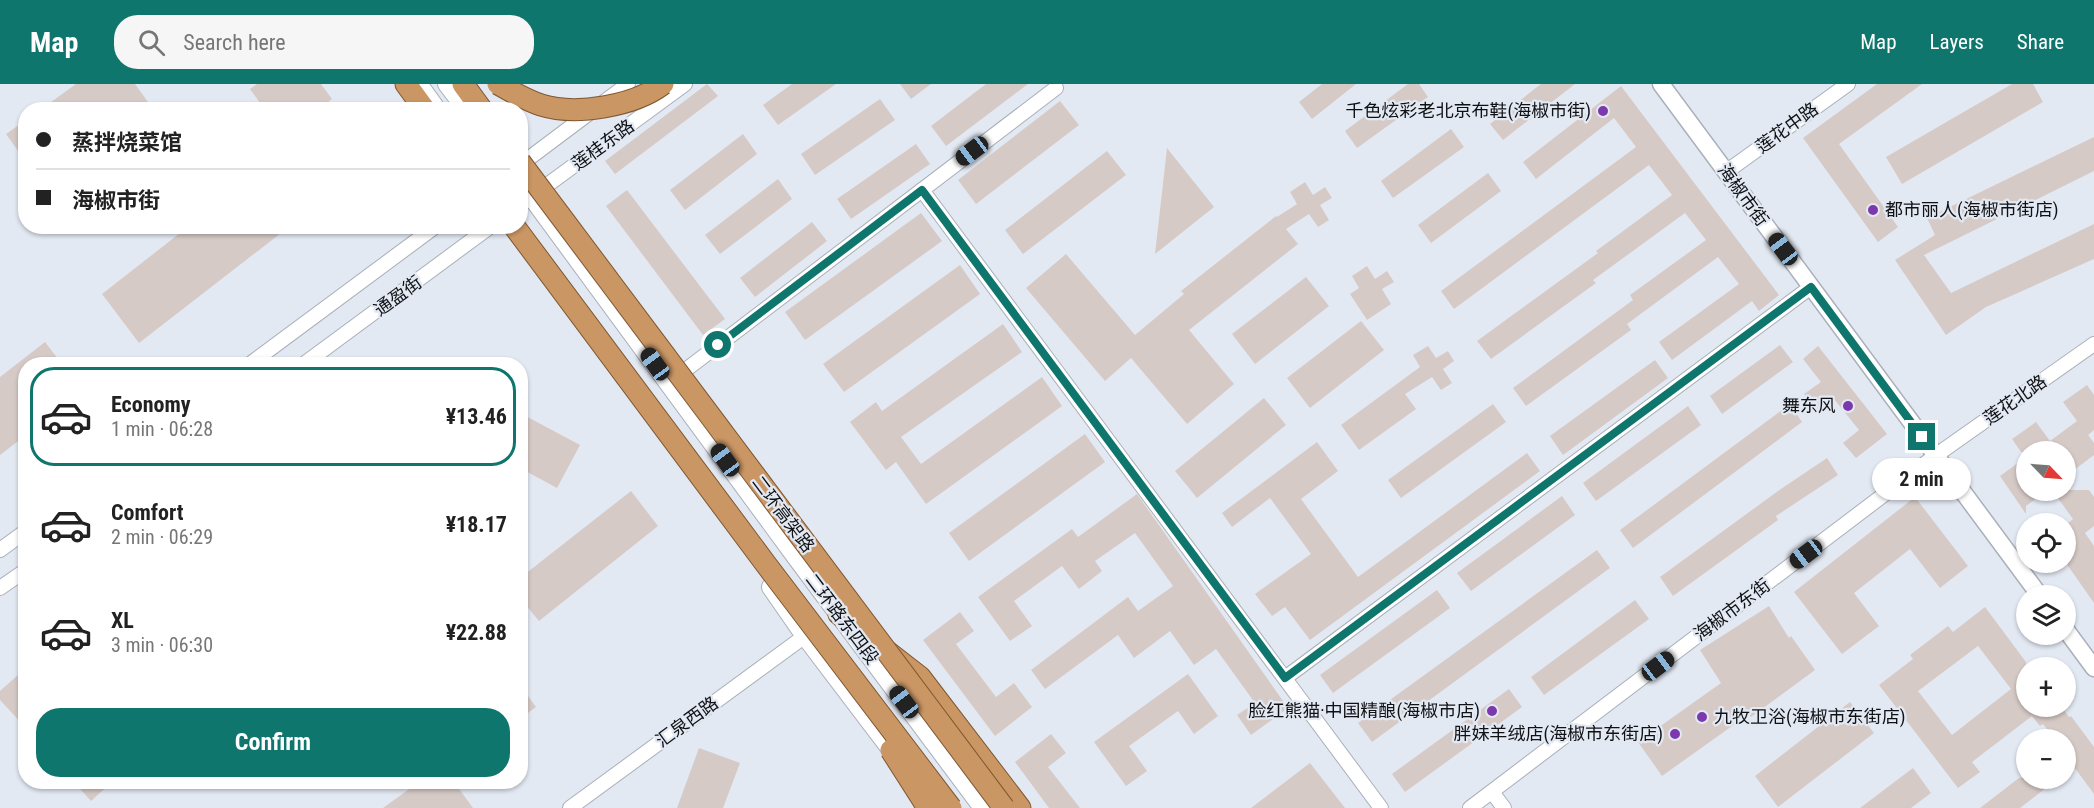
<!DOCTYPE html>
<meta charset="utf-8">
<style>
body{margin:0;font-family:"Roboto Condensed","Noto Sans SC",sans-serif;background:#f6f6f6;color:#222;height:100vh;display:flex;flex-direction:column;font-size:22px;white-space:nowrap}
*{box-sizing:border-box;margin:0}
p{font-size:20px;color:#767676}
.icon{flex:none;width:33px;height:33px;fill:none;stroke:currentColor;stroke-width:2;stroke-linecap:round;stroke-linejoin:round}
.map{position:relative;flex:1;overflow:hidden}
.drawer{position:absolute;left:18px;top:273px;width:510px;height:432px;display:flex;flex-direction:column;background:#fff;border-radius:24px;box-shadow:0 2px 4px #0004}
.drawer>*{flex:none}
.hud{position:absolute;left:18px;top:18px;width:510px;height:132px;border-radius:24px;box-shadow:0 2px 4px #0004;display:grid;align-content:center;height:132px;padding:0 18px;background:#fff}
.needle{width:39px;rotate:115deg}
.controls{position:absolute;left:2016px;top:357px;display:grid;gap:12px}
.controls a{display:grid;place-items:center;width:60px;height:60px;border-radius:50%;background:#fff;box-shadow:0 2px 4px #0004;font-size:30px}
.end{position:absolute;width:27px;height:27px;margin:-14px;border:8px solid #0f766e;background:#fff;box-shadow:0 0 0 3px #fff}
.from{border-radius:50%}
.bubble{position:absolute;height:42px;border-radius:21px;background:#fff;box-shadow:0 2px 4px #0004;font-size:20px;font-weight:700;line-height:42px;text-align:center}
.car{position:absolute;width:18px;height:36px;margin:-18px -9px;border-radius:8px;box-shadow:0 0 4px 2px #0007;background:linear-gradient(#222 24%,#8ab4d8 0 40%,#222 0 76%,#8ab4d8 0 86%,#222 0)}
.hud b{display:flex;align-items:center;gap:21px;height:57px;font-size:22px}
.hud b+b{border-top:2px solid #e0e0e0}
.hud i{width:15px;height:15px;background:#222}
ul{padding:10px 0 0;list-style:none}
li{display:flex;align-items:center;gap:18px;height:99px;margin:0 12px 9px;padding:0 6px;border:3px solid transparent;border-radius:24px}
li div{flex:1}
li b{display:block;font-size:22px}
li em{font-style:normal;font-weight:700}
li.selected{border-color:#0f766e}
li>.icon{width:54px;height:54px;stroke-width:1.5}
.cta{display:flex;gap:12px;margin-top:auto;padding:12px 18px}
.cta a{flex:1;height:69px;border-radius:24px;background:#0f766e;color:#fff;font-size:24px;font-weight:700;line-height:69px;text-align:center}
header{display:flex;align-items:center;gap:36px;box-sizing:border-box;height:84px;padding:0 30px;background:#0f766e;color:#fff}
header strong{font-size:28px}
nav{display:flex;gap:33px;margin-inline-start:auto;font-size:21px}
.search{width:420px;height:54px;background:#f6f6f6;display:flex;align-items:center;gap:15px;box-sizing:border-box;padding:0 21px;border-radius:24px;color:#767676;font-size:22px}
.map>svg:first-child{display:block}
.building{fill:#d6cac6;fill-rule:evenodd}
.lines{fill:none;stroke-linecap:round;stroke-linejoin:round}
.minor-casing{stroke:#aaafb9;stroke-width:16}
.tertiary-casing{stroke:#aaafb9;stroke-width:19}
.secondary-casing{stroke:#aaafb9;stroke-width:20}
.trunk-casing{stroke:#7f572f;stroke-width:23}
.minor{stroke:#fff;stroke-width:14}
.tertiary{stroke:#fff;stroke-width:16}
.secondary{stroke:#fff;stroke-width:18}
.trunk{stroke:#ca9664;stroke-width:21}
.trunk-bridge-casing{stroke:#7f572f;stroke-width:23;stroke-linecap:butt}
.trunk-bridge{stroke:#ca9664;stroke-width:21}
.route{stroke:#0f766e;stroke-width:8}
.poi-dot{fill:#7b39ad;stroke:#e3e9f3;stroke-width:2}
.labels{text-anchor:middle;stroke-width:4.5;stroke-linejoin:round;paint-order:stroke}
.poi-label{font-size:18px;fill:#0f1114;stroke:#e3e9f3;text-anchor:end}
.street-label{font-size:18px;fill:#0f1114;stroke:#e3e9f3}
</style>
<header>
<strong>Map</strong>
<div class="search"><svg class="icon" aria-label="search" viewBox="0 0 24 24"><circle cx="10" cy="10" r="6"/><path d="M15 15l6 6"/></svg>Search here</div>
<nav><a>Map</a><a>Layers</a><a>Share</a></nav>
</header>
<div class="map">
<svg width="2094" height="724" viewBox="0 0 2094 724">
<rect width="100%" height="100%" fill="#e3e9f3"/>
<g class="building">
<path d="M76,0H135L148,18L137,26H40Z"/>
<path d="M257,0H321L332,15L318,26H303L298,19L289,26H265L250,5Z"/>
<path d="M707,0L718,12L615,90L605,77Z"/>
<path d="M792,0H836L778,41L763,21Z"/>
<path d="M900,0H931L911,15Z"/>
<path d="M986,0H1028L946,62L931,42Z"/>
<path d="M1322,0H1356L1312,35L1299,18Z"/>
<path d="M1408,0H1419L1428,13L1357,64L1345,47Z"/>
<path d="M1541,0H1575L1503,56L1490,40Z"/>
<path d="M1877,0H1922L1839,60L1898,143L1878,158L1803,54Z"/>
<path d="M2012,0H2033L2043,18L1902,100L1886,73Z"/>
<path d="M1621,2L1779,211L1759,227L1752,217L1672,276L1659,258L1739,200L1718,173L1627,240L1631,246L1526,322L1513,304L1633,216L1630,211L1706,156L1685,129L1593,196L1596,199L1491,275L1477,257L1598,169L1596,167L1672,111L1649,81L1454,225L1441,207L1636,63L1614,34L1536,95L1523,78Z"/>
<path d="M880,15L895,36L815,91L801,70Z"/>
<path d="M1060,17L1079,41L976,120L958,96Z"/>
<path d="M26,36V78L6,50Z"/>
<path d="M1451,45L1464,63L1393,114L1381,97Z"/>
<path d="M743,50L757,70L685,126L670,106Z"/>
<path d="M2094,53V87L1924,171L1951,209L2094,140V175L1986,223L1946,251L1895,176L1935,151L1927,134Z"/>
<path d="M916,60L930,80L851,135L837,115Z"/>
<path d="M1167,64L1214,123L1155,170Z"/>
<path d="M1107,67L1126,91L1023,170L1005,146Z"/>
<path d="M1488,89L1501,107L1431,159L1418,141Z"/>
<path d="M778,95L792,115L720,170L705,151Z"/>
<path d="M1305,98L1313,111L1325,103L1332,114L1320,121L1329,136L1318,143L1309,130L1286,145L1298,160L1189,246L1234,300L1187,340L1131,274L1105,297L1026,204L1066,170L1135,251L1184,210L1181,207L1276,132L1277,133L1297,120L1290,108Z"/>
<path d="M627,106L725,235L703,251L606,122Z"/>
<path d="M921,129L942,157L805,256L785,228Z"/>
<path d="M812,138L827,157L755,213L740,194Z"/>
<path d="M189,142H290L139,259L102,210Z"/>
<path d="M960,181L980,210L844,308L823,280Z"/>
<path d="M1367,182L1375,195L1387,187L1394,198L1382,205L1391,220L1367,236L1350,210L1359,204L1352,192Z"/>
<path d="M1306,193L1329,222L1255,280L1232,250Z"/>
<path d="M1361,237L1384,266L1310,324L1287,294Z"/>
<path d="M1003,240L1022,268L901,353L921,380L1042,293L1062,322L926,420L896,378L886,386L850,338L876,318L882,327Z"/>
<path d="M45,258L62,280H26V351L0,371V293Z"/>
<path d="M1780,261L1793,278L1722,330L1710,312Z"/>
<path d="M1428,262L1436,274L1448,267L1454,277L1443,285L1452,299L1441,306L1432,293L1405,310L1416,325L1359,366L1341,341L1420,283L1413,271Z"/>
<path d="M1818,262L1887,350L1856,374L1843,359L1859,346L1834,315L1818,327L1804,310L1821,298L1803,275Z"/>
<path d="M1655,276L1668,294L1563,371L1550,352Z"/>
<path d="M2087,301L2094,311V346L2088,351L2094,359V371L2074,386L2066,374V368H2021L2012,355L2036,338L2050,357L2077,337L2063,318Z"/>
<path d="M1264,314L1286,341L1197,414L1175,387Z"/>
<path d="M1493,320L1506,338L1401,414L1388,396Z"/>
<path d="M1790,320L1802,338L1633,464L1620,446Z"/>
<path d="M1688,322L1701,341L1596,417L1583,399Z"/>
<path d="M520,329L580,361L557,404L520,384Z"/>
<path d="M1085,350L1105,378L969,477L949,449Z"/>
<path d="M1317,358L1338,387L1301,415L1358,493L1527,369L1540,387L1310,556L1285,523L1272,532L1255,510L1311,470L1270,414L1232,443L1222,429Z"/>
<path d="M2026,373V406H2048L2026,422V430L2000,392Z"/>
<path d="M1827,374L1838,391L1776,432L1778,436L1673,512L1660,493L1778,407Z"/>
<path d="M2052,406H2089L2094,413V442L2085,449L2094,462V519L2066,479V441L2073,435Z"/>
<path d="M631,407L658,442L539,537L520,514V494Z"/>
<path d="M1137,410L1288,624L1251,651L1237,631L1255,619L1216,565L1194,581L1170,547L1134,574L1118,551L1045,605L1031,586L1128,513L1138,527L1173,502L1135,449L1095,477L1102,487L1079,505L1062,482L1014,517L1032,542L1010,557L978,513L1072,445L1078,453Z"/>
<path d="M1562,412L1575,431L1471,507L1457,489Z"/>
<path d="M1915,413L1968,482L1940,504L1910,465L1854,509L1879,542L1842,570L1794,508Z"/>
<path d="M1597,466L1610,484L1372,658L1358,639Z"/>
<path d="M1437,506L1450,524L1333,609L1320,591Z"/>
<path d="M1635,516L1649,535L1544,611L1531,593Z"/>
<path d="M1769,522L1789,554L1791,552L1815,586L1751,633L1749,630L1662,692L1638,658L1721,599L1700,566Z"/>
<path d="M1985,523L2026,578V622H2061L2069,633L2071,632L2094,663V710L2074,683L2066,690V656H2055L2043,640L2040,642L2032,632L1972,678L1980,688L1958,704L1879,601L1913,575L1910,571L1948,542L1953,548ZM1978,562L2011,605L1952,651L1918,607Z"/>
<path d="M960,528L974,547L956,560L996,613L1014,599L1032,623L995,652L923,556Z"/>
<path d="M26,584V644L0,616V607Z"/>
<path d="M1188,590L1218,632L1194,650L1178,627L1129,662L1147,687L1126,702L1094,658Z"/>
<path d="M520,601L536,623L520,635Z"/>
<path d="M1509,605L1522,623L1405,708L1392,690Z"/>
<path d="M1850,618L1874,649L1778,723L1755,692Z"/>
<path d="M1051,650L1066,669L1048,683L1080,724H1049L1015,678Z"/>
<path d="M699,664L740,679L723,724H677Z"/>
<path d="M1310,679L1345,724H1251Z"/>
<path d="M1913,684L1931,709L1911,724H1860Z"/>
<path d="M2019,694H2059L2020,724H1980Z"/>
<path d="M74,698H112L91,717Z"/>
<path d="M419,698H454L473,724H383Z"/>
</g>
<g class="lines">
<g class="minor-casing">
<g id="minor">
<path d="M520,81L628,0"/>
<path d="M1726,88L1848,0"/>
<path d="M922,106L1381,724"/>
<path d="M520,121L685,0"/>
<path d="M250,280L436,142"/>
<path d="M304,280L491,142"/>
<path d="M675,294L1056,4"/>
<path d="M0,466L26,447"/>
<path d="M0,504L26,486"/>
<path d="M1285,594L1811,203"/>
<path d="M1492,708L1504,724"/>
<path d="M570,724L805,552"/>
<path d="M1470,724L1935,372L2094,260"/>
</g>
</g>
<g class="tertiary-casing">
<g id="tertiary">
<path d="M1661,0L2040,512"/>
<path d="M2066,546L2094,584"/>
</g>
</g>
<g class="secondary-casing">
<g id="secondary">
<path d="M447,0L467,26"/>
<path d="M419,1L437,26"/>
<path d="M520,97L796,473L983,724"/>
<path d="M771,503L805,552L899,676"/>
</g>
</g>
<g class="trunk-casing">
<g id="trunk">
<path d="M406,0L425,26"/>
<path d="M463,0L482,26"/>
<path d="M839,530L920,593L1020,724"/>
</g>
</g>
<use href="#minor" class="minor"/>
<use href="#tertiary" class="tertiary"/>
<use href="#secondary" class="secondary"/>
<use href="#trunk" class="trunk"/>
<g class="trunk-bridge-casing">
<g id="trunk-bridge">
<path d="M498,0C512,8 526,16 541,21C576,32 634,22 663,0"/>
<path d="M520,78L1004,724"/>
<path d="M514,142L765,479L951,724"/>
<path d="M891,666L928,724"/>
</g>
</g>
<use href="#trunk-bridge" class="trunk-bridge"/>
</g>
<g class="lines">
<path class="route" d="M718,261L922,106L1285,594L1811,203L1922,353"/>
</g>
<g class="poi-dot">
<circle cx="1603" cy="27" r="6"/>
<circle cx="1873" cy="126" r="6"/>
<circle cx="1848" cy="322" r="6"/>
<circle cx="1492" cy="627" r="6"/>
<circle cx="1702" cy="633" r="6"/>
<circle cx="1675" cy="650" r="6"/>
</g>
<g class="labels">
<g class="poi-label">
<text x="1591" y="33">千色炫彩老北京布鞋(海椒市街)</text>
<text x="1885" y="132" text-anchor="start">都市丽人(海椒市街店)</text>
<text x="1836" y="328">舞东风</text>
<text x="1480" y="633">脸红熊猫·中国精酿(海椒市店)</text>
<text x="1714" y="639" text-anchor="start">九牧卫浴(海椒市东街店)</text>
<text x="1663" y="656">胖妹羊绒店(海椒市东街店)</text>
</g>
<g class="street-label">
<text transform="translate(1787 44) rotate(-36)" y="6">莲花中路</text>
<text transform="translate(603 61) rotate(-36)" y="6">莲桂东路</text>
<text transform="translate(1743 111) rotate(54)" y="6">海椒市街</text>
<text transform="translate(398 212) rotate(-36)" y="6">通盈街</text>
<text transform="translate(2015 316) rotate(-35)" y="6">莲花北路</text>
<text transform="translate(783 430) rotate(53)" y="6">二环高架路</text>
<text transform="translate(1732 526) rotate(-37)" y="6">海椒市东街</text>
<text transform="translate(842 535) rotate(53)" y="6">二环路东四段</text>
<text transform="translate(687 638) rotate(-36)" y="6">汇泉西路</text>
</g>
</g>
</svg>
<div class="controls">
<a><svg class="needle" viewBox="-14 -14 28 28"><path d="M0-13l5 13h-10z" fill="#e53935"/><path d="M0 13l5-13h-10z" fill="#767676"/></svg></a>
<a><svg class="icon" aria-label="locate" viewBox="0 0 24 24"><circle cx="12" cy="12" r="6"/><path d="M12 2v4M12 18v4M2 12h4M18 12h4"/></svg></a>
<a><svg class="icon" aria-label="layers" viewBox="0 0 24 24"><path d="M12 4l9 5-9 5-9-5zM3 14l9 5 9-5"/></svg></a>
<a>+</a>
<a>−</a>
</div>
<i class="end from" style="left:718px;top:261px"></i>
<i class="end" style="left:1922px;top:353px"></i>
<div class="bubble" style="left:1872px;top:374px;width:99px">2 min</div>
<i class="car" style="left:972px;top:67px;rotate:233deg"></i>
<i class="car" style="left:1783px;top:165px;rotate:323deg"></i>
<i class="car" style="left:655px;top:280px;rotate:324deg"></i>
<i class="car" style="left:725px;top:376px;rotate:324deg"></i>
<i class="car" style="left:1806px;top:470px;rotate:233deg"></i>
<i class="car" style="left:1658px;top:582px;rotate:53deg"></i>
<i class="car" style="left:904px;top:618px;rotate:323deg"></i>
<div class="hud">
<b><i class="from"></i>蒸拌烧菜馆</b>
<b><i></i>海椒市街</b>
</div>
<section class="drawer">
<ul>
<li class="selected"><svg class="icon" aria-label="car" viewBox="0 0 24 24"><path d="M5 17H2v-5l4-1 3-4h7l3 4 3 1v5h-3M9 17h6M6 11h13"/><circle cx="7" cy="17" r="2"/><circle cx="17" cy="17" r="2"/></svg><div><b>Economy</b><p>1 min · 06:28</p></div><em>¥13.46</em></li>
<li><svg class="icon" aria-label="car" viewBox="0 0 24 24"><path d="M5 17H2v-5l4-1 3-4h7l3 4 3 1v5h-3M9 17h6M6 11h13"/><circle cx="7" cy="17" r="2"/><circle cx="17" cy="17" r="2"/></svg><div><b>Comfort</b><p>2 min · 06:29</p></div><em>¥18.17</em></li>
<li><svg class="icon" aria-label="car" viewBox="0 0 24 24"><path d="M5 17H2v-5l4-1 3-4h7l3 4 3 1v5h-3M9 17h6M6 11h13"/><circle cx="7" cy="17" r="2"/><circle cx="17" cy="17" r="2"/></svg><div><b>XL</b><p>3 min · 06:30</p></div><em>¥22.88</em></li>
</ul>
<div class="cta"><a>Confirm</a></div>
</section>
</div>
